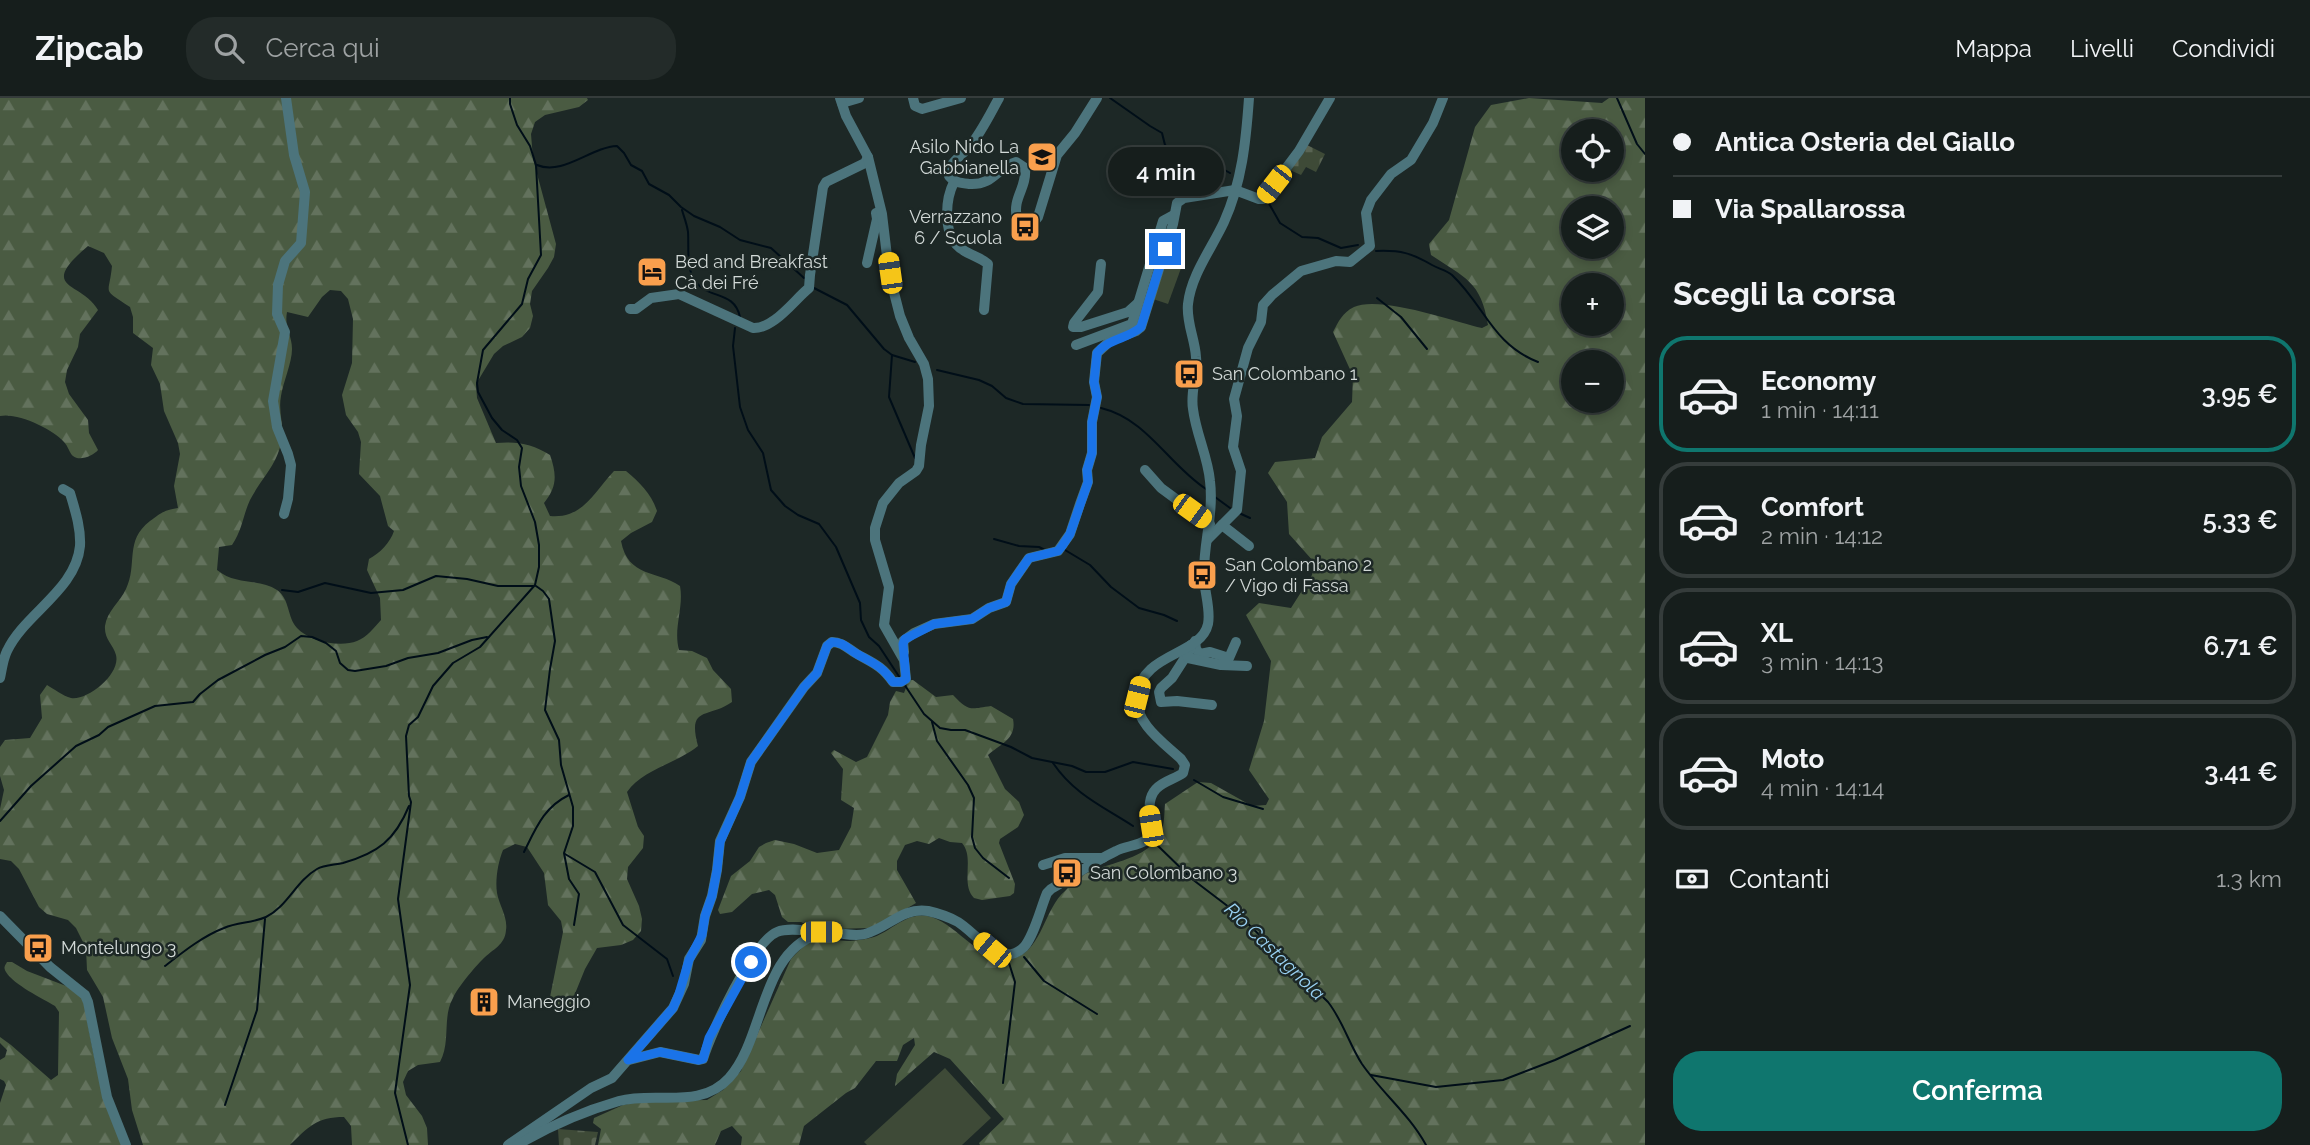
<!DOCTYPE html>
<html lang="it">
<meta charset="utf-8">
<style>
body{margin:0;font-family:Raleway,sans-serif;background:#232b29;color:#f1f3f6;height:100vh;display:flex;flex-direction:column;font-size:26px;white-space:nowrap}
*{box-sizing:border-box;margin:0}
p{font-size:23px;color:#9ea2a3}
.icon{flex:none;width:38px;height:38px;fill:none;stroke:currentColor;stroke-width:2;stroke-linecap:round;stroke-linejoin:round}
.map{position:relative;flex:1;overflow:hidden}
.side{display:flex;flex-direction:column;background:#161e1c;width:665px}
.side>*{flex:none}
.top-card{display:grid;align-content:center;height:154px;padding:0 28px;background:#161e1c}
.controls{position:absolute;left:1561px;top:21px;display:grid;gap:14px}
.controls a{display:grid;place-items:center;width:63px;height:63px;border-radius:50%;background:#161e1c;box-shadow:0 4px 10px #0003,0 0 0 2px #353c3b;font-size:35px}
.end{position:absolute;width:32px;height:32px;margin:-16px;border:9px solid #1a73e8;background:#fff;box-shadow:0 0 0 4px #fff}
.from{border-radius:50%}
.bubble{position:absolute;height:49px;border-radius:24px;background:#161e1c;box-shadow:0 4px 10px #0003,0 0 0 2px #353c3b;font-size:23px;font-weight:600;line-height:49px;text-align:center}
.car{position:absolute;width:21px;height:42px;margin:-21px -10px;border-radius:9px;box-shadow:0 0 5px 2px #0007;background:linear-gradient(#f5c518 24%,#345 0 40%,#f5c518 0 76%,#345 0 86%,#f5c518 0)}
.top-card b{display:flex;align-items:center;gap:24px;height:66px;font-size:26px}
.top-card b+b{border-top:2px solid #353c3b}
.top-card i{width:18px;height:18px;background:#f1f3f6}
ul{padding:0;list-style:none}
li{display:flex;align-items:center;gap:21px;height:116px;margin:0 14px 10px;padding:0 14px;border:4px solid #353c3b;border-radius:28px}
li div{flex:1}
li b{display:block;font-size:26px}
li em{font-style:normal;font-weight:600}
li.on{border-color:#0f766e}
li>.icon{width:63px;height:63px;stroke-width:1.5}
h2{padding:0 28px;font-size:32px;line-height:84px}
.pay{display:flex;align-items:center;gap:18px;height:77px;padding:0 28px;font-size:26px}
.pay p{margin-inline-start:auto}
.button{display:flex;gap:14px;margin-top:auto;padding:14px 28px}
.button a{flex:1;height:80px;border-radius:28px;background:#0f766e;color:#fff;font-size:28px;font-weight:600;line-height:80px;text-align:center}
header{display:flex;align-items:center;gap:42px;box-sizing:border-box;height:98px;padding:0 35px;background:#161e1c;border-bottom:2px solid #353c3b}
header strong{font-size:33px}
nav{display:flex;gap:38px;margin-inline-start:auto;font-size:24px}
.search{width:490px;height:63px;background:#232b29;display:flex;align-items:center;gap:18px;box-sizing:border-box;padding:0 24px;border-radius:28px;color:#9ea2a3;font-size:26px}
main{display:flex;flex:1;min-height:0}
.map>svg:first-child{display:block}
.forest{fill:url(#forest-firs);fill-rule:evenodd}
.cemetery{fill:url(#cemetery-stones)}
.green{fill:#3e4a37}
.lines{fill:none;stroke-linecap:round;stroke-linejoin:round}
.stream{stroke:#000e18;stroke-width:2}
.minor{stroke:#4c747c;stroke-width:10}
.route{stroke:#1a73e8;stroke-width:9}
.labels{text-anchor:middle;stroke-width:5;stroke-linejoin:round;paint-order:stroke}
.poi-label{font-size:18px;fill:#d2d9d7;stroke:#1d2826;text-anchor:start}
.water-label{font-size:19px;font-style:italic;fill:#99d1f3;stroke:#1d2826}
</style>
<header>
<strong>Zipcab</strong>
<div class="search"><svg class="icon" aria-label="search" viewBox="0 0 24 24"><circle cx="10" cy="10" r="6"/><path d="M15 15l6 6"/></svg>Cerca qui</div>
<nav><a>Mappa</a><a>Livelli</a><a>Condividi</a></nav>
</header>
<main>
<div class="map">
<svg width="1645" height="1047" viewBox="0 0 1645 1047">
<defs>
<pattern id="forest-firs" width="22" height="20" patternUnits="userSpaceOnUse" patternTransform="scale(1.75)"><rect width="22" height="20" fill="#4a5b42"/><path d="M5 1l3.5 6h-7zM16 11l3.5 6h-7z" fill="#63725d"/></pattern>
<pattern id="cemetery-stones" width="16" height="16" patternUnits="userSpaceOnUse" patternTransform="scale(1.75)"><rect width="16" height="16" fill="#3e4a37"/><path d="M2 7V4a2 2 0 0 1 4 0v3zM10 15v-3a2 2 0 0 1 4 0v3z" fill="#596453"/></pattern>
</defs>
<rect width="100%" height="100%" fill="#1d2826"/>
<g class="forest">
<path d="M0,0H587L588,2L579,9L545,17L535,24L531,36L533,61L556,146L554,159L548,170L532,193L530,206L533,218L530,230L522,239L503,248L494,256L476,286L477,300L496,345C517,343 533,346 550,357C557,377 557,389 544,405L550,418C583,421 593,395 614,373H626C640,385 651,395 657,413L652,424L631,435L621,443C628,480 657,472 680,488C684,510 673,530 679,552L692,553L707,560L713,572L731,591L732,604C708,621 687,607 698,648C676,666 643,671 627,694L638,729L644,738L643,750L628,769L627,781L639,808L642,821L641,833L633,842L621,847L597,850L585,871L570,908L559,915L550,910V899L563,834L561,823L548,807L544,775L527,749L515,746L503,752C498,764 495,782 497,795C499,807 508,819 506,832C505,847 493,851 483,861C474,870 458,889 453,900C442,919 451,944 440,964L418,967L408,973L403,984L406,997L422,1018L427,1030L428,1047H352L351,1028L344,1019C317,1019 308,1029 290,1047H143L132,1012L128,981L112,940L103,899L87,872L86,850L76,830L68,822L47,816L39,809L19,771L11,763L0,761V711L4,692L0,678V649L5,642L30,640L42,620L40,597L47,587C54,591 63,598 71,600C87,603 121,576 116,557C113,546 104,541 105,528C107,513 120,504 126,491C138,466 124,443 150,423C163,414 162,413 178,410L174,388L180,356L178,345L164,313L160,286L151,267L153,250L133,235V219L130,209C101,189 109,199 112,168L104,155L88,148C36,192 82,183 98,212L80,236L78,249L67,272L65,284L69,296L88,322L89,335L98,352C94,357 80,364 73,358C70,356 68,348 64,344C53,331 17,314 0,318ZM330,192L341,193L348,201L353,221L352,265L342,297L346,317L358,334L361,344L359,376L380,398L388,428L394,433C390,445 380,455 369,461L367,472L380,500L381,522C374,530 367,539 357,543C340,550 309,543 297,530C287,519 290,501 277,492C260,480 236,488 217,472L219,449L232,447C242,433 243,417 250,402C262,379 277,368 282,341C284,327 278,313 281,298C283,284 292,265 292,251C292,237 284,230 287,214L308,219L322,199Z"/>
<path d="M1529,0L1602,5L1609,0H1645V1047H980L979,1045L1004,1021L950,961L934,954L895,988L897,976L915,947L914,940L903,947L897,963H876L855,990L846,995L804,1028L799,1047H741L742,1039L732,1028L721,1033L715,1047H598L601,1031L593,1025L594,1020L623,1007L644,1003L707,1002L723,992L741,973L791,861C798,854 805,845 816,841C827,838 836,843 847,843C855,843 867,841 874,839C891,833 907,814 927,818C956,823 980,867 1011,861C1042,855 1043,812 1065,793C1071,787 1078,780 1085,776C1108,765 1140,762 1157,742C1165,732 1164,717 1165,706L1198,684L1211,685L1252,708L1266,707L1269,701L1249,672L1264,623L1271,563L1246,517L1259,505L1291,510L1312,477L1314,464L1289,436L1287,404L1268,375L1275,364L1315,360L1322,339L1352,304L1353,278L1333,234C1339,223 1342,215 1354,209C1379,197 1453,223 1482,230L1488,227C1481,183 1465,180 1431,157L1429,146L1449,122L1475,29L1491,7ZM1573,33H1612V72H1573ZM1573,110H1612V149H1573ZM1573,187H1612V226H1573ZM1573,264H1612V303H1573Z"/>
<path d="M909,582H913L936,599L953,597C969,614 970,611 991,608L1013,621C1017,641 1000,646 988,657L1005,691L1019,704L1024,717L1018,729L1000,741L999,745L1015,786L1014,795L1010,798L982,802L974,800C960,786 975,760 962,745L950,744L939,740L929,746L917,743L905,747L897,763V772L916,805L884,824L869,830L833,831L811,829L801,824H788L782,819L775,797L769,792L752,796L732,814L720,816L718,812L731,778L750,763L759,749L766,745L775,742L794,746L817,755L839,752L851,729L854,710L841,702L843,671L831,655L834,652L856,664L867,659L888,617L890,604L896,593L904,595Z"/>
<path d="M7,864H12L27,873L74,891L83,899C92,949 100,1000 122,1047H0V1005L6,987L4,983L0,981V962L5,959L7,952L0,945V939L11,947L51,982L58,977L59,914L55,908C42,900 14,887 6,874C3,869 5,868 7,864Z"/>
</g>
<g class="cemetery">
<path d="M1305,46L1325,56L1316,74L1306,69L1301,77L1290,72Z"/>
<path d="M558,1031L598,1034L595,1047H559Z"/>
</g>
<g class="green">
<path d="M1166,156L1184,162L1168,206L1150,200Z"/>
<path d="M945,970L991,1020L962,1047H867L864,1044Z"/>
</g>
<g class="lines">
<g class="stream">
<path d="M1110,0L1150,28L1162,35L1165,47L1171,51L1185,50L1230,75"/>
<path d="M1617,0L1637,46L1645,56"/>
<path d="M537,67C563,78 591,49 617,48L624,55L631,67L642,73L649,86L669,97L681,109L694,118L720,129L740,142L771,150L804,180"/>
<path d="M1267,102L1280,125L1302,139L1318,140L1341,150L1358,147"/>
<path d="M682,112C684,119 687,126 688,134C689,148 686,171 695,183C709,202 734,192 740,219"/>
<path d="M1376,153C1401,152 1411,155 1432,167C1439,171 1446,172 1452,177C1485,208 1492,246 1538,264"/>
<path d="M814,190L847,207L884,251L892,257L915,264"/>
<path d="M1377,200L1401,219L1427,251"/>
<path d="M735,230L733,248L740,309L748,332L763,355L771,392L785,408L798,417L819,426L836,449L860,505L861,522L869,539L879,548L900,580"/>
<path d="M892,257L889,299L915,360"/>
<path d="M937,272L979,282L992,288L1006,300L1023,306L1089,307"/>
<path d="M1101,310C1147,321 1168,366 1206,391"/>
<path d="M1215,399L1230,410"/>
<path d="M1239,415L1250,420"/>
<path d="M994,441L1019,448L1039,449L1045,452"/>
<path d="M1065,452L1090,467L1111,489L1139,510L1164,517L1177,523"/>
<path d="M536,488L543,493L549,501L555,543L550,571L545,612L559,642L561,667L573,709V728L564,755L569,781L579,796L574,827"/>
<path d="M282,492L298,494L325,485L371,495L403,492L436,478L467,481L498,488H533"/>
<path d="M904,586L924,616L940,630L951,632H965L1011,649L1032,660L1072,668L1086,674H1105L1133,664L1173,671"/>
<path d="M932,624L937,643L968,687L974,700L972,739L975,750L983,760L1009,780"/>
<path d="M1053,665C1074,696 1102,708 1133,728"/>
<path d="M1194,682L1223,699L1263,711"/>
<path d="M0,723L31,688L76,648L99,637L108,629L155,608L193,604L200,596L218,582L265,557L285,549L301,538L312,539L326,545L336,553L340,565L348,572L355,573L386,568L408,560L438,555L472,542L487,539"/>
<path d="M1153,743L1192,781L1238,816L1328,904C1343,923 1349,946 1362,966C1382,995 1409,1016 1426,1047"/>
<path d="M524,754C536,730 544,709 569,697"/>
<path d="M565,756L595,774L623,827L667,861L673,878"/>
<path d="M1024,859L1044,883L1097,916"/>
<path d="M165,868C183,854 203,838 224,830C237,824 253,825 266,819C287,809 296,783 317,771C324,767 335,767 343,765C378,755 395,742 409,708"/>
<path d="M1371,977L1436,989L1503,982L1555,962L1630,928"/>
<path d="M1003,985L1015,884L1009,865"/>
<path d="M225,1007L257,912L265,821"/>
<path d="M408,1047L395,995L410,887L398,801L411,704L409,698L406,638L409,627L418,619L433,588L453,565L480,549L535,487L539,469V447L535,424L521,388L519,369L522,350L517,342L502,332L492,320L478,294L477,285L483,252L522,206L528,181L541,157L536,67L530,48L517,27L510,6V0"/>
</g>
<g class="minor">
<path d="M913,0L915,8L922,11L961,0"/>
<path d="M999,0C990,16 982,33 970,48C962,58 948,64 949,78C955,85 961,85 970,86C994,87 996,70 1016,64L1025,70C1027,91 1012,99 1017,121L1025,126L1033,125L1038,119L1057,57L1075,35L1097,0"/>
<path d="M842,5L859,0"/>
<path d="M954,84C945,102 942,140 963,152C972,158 980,159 988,166L984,212"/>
<path d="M867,165L877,121L876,115"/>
<path d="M1101,166L1098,194L1074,225L1073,229H1081L1128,214L1138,205"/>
<path d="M630,211H636L651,200L679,196L753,230C774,231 794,202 809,190L810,177L823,89L826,84L865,65L868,59"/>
<path d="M1076,247L1132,226L1163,123L1174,117"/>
<path d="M1145,372L1161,390L1210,426"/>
<path d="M284,416L288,401L291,367L288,356L277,329L273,303L285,234L277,216L278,187L285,163L301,145L305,94L294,57L286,0"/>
<path d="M1222,427L1249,448"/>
<path d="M1207,442L1237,412L1241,373L1233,349L1237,318L1234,301L1248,250L1261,224L1263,207L1272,197L1301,173L1336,163L1350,164L1370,148L1366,115L1371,102L1391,76L1411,62L1433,25L1443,0"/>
<path d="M1195,543L1196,551L1200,556L1210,554L1229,560L1236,544"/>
<path d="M1191,547L1190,552L1172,580L1161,590L1159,594L1161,604L1177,603L1212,607"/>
<path d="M904,554L903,543L914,535L934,526L972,521L989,510L1006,504L1011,486L1029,460L1058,453L1070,436L1080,406L1088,384L1087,372L1092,355V324L1097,299L1094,284L1097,255L1110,243L1136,233L1141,229L1173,126L1177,105L1184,100L1235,92L1259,101H1263L1299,53L1330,0"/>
<path d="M1187,556L1188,560L1221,567L1247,568"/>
<path d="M0,580C2,571 3,561 7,553C24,516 76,492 80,448C81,430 75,412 70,395L63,391"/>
<path d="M1043,767L1065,760H1103"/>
<path d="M0,818L50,869L85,897L88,904L107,999L126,1047"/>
<path d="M629,962L660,954L699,962L703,961C711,934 753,844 777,834C789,829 807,833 820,834"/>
<path d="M508,1047L591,990L612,980L673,910L684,886L689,861L701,842L705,818L712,798L717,772L720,743L740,699L751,664L804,589L817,575L827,548L832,544C843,544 848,551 857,556C873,565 882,568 893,584H901L906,581L904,562L884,527L889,489L875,442V430L883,405L899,385L916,373L919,368L921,347L929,308L928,281L924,266L909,240L900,218L889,175L882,116L868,59L846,18L840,0"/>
<path d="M517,1047C548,1029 584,1013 619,1003C656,993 700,1012 729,980C765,940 760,855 818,836C833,831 850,840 865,836C888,830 902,809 928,813C937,815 949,819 958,824C976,835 1001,872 1024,849C1034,838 1041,809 1047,795L1051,791C1072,779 1093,764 1116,753C1125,748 1138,748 1146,742C1159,731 1141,707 1156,691C1163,683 1175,681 1183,675L1185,667L1181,661C1164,645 1134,625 1137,598C1142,554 1201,558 1208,526C1211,511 1204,493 1204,478C1203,446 1214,417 1210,383C1208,359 1196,336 1193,311C1190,293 1198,276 1196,259C1195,241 1186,224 1188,206C1191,177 1212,150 1224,124C1242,84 1246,43 1249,0"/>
</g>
</g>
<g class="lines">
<path class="route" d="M751,864L709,940L703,961L699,962L660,954L628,962L673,910L679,896L689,862L702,837L705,818L712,798L717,772L720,744L740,699L751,664L804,589L817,575L827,548L832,544C843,544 848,551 857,556C873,565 882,568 893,584H901L906,581L903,546L905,541L934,526L972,521L989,510L1006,504L1011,486L1029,460L1058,453L1062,448L1070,436L1088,384L1087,372L1092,355V324L1097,299L1094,284L1097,255C1109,240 1128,241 1141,229L1165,151"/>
</g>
<defs>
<g id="school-square" transform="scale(1.575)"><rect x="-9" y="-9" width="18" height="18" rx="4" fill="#f99f4d" stroke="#1d2826"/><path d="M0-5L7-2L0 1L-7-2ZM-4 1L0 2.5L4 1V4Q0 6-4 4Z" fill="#111"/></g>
<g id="bus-square" transform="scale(1.575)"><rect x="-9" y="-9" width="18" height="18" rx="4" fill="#f99f4d" stroke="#1d2826"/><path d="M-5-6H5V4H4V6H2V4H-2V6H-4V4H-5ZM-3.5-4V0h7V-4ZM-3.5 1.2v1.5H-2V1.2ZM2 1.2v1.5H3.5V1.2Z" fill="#111"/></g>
<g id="hotel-square" transform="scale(1.575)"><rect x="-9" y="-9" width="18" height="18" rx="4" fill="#f99f4d" stroke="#1d2826"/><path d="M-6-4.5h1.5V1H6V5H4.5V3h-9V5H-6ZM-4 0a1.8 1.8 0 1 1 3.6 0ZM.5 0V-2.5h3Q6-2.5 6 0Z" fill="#111"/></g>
<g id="building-square" transform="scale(1.575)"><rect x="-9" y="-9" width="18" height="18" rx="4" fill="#f99f4d" stroke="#1d2826"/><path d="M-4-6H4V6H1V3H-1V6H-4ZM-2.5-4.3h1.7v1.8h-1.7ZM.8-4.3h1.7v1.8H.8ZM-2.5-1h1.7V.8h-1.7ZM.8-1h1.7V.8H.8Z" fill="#111"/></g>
</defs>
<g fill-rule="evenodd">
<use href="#school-square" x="1042" y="59"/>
<use href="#bus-square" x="1025" y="129"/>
<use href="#hotel-square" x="652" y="174"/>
<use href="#bus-square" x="1189" y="276"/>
<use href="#bus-square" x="1202" y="477"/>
<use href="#bus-square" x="1067" y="775"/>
<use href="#bus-square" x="38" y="850"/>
<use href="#building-square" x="484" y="904"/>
</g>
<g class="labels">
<g class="poi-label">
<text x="1019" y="55" text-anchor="end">Asilo Nido La<tspan x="1019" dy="21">Gabbianella</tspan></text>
<text x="1002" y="125" text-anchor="end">Verrazzano<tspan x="1002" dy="21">6 / Scuola</tspan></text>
<text x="675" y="170">Bed and Breakfast<tspan x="675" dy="21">Cà dei Fré</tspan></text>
<text x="1212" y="282">San Colombano 1</text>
<text x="1225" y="473">San Colombano 2<tspan x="1225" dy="21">/ Vigo di Fassa</tspan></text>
<text x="1090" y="781">San Colombano 3</text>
<text x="61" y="856">Montelungo 3</text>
<text x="507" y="910">Maneggio</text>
</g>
<g class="water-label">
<text transform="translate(1275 853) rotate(44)" y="7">Rio Castagnola</text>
</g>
</g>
</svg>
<div class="controls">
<a><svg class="icon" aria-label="locate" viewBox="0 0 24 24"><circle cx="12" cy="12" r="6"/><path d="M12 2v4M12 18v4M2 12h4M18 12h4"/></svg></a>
<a><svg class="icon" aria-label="layers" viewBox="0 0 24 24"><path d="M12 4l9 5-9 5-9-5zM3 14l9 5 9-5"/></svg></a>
<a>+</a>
<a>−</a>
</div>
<i class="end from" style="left:751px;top:864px"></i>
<i class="end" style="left:1165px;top:151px"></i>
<div class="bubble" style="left:1108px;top:49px;width:116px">4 min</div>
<i class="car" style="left:1274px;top:86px;rotate:218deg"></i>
<i class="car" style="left:890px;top:175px;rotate:352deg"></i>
<i class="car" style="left:1192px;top:413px;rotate:126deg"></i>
<i class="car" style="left:1137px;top:599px;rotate:14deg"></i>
<i class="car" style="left:1151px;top:728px;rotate:351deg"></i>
<i class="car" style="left:821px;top:834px;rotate:90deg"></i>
<i class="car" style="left:992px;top:852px;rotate:310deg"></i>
</div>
<section class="side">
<div class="top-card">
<b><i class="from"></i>Antica Osteria del Giallo</b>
<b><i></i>Via Spallarossa</b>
</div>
<h2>Scegli la corsa</h2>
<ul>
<li class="on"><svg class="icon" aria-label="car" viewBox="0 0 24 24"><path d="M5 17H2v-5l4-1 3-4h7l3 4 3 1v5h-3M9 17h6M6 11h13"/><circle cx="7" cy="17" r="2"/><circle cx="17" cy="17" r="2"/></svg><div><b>Economy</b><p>1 min · 14:11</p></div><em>3.95 €</em></li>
<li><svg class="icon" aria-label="car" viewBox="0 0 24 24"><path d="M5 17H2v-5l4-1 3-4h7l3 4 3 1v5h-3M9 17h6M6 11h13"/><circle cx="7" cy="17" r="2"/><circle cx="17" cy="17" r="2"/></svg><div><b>Comfort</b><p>2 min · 14:12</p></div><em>5.33 €</em></li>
<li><svg class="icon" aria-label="car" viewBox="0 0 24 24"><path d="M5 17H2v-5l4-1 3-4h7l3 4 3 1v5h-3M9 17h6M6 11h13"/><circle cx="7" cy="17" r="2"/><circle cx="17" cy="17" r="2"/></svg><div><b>XL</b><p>3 min · 14:13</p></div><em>6.71 €</em></li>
<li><svg class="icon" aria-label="car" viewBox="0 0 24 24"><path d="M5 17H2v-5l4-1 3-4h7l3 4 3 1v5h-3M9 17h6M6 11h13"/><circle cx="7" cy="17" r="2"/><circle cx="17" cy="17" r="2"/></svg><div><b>Moto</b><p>4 min · 14:14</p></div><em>3.41 €</em></li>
</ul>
<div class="pay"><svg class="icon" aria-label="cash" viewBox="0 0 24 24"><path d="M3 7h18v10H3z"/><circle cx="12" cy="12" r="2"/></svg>Contanti<p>1.3 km</p></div>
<div class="button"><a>Conferma</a></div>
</section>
</main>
